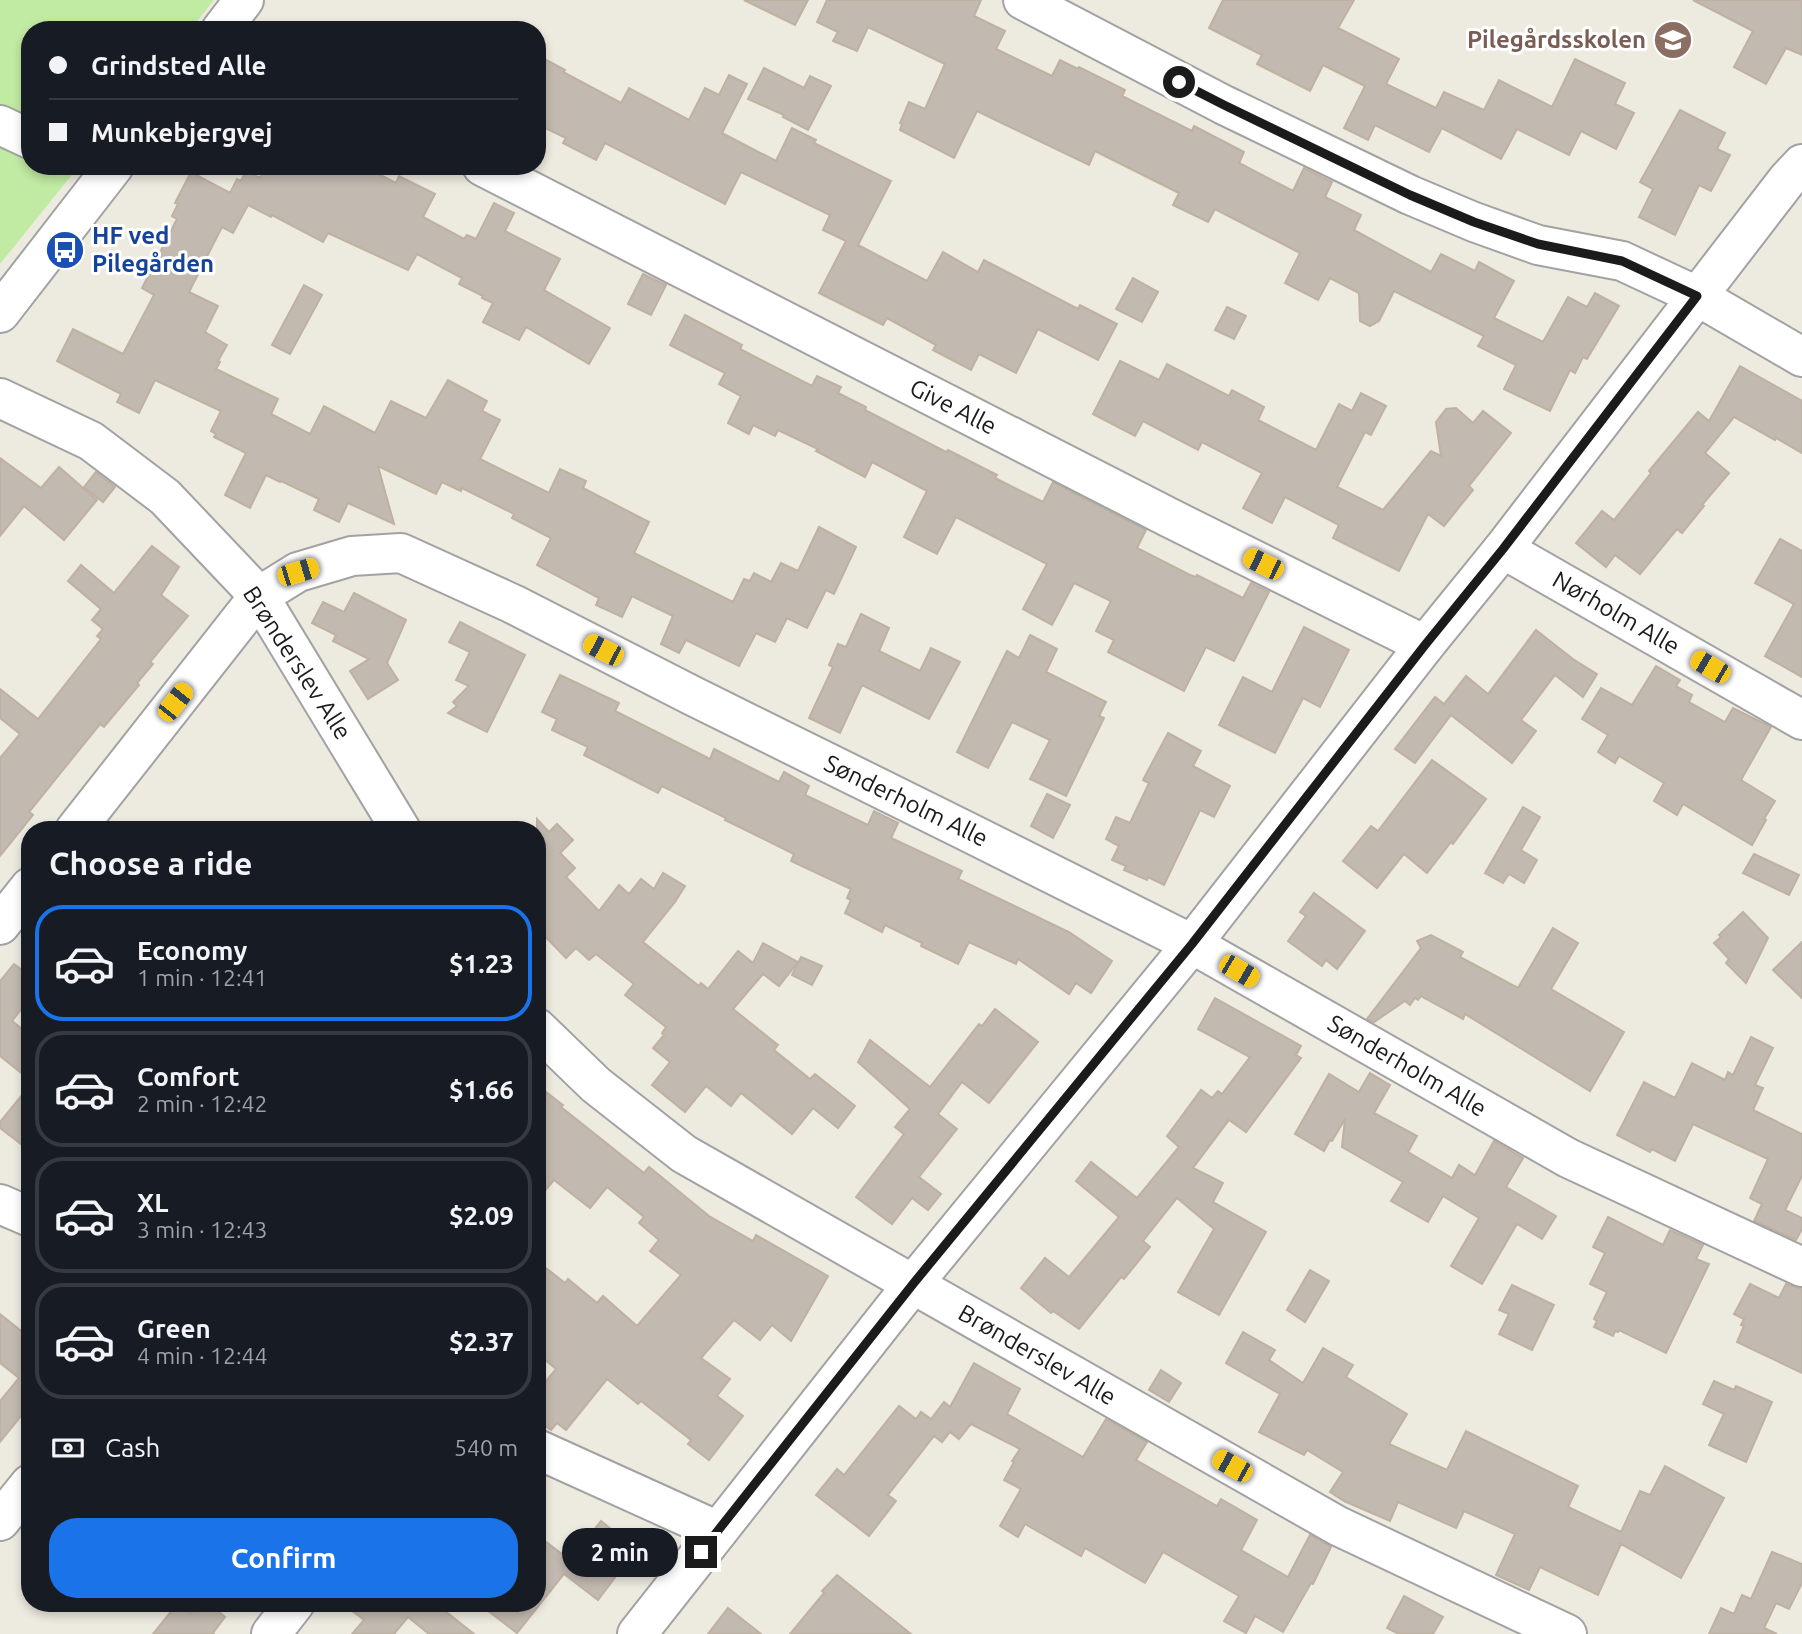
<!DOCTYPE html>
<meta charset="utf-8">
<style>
body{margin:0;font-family:Ubuntu,sans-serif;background:#20242c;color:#f1f3f6;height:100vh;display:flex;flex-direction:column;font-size:26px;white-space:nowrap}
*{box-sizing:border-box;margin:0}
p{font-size:23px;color:#9ea1a6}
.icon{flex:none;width:38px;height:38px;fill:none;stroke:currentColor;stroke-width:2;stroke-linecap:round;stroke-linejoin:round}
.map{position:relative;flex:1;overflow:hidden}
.drawer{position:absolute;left:21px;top:821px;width:525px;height:791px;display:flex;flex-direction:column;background:#171b24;border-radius:28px;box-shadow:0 4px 10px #0003}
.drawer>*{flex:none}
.top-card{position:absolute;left:21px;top:21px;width:525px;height:154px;border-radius:28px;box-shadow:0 4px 10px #0003;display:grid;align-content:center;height:154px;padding:0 28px;background:#171b24}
.end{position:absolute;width:32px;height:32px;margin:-16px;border:9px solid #1b1b1b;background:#fff;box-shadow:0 0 0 4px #fff}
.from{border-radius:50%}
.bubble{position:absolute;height:49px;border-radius:24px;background:#171b24;box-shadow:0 4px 10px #0003;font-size:23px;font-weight:600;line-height:49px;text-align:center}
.car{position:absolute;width:21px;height:42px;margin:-21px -10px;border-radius:9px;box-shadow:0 0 5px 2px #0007;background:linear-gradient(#f5c518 24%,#345 0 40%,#f5c518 0 76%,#345 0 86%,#f5c518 0)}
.top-card b{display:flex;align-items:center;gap:24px;height:66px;font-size:26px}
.top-card b+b{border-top:2px solid #363941}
.top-card i{width:18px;height:18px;background:#f1f3f6}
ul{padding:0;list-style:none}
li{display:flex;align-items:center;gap:21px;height:116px;margin:0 14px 10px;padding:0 14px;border:4px solid #363941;border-radius:28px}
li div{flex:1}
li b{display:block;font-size:26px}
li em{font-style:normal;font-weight:600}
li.selected{border-color:#1a73e8}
li>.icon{width:63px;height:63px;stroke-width:1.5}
h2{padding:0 28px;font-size:32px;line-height:84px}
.pay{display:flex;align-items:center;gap:18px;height:77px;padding:0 28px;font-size:26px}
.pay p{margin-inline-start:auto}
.action{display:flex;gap:14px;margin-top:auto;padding:14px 28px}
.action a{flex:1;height:80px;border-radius:28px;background:#1a73e8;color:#fff;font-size:28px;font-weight:600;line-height:80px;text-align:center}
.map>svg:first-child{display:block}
.grass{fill:#c1eaa3}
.building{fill:#c2b9b0;stroke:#bfb1a2;stroke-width:2}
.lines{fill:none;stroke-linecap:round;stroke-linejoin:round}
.minor-casing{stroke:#a2a2a2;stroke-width:42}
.minor{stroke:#fff;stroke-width:38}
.route{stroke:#1b1b1b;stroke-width:9}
.labels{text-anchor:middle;stroke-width:6;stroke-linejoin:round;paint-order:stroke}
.education-label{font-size:24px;font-weight:bold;fill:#785e54;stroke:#fff;text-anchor:end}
.transit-label{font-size:24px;font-weight:bold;fill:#164399;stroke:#fff;text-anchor:start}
.street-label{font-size:24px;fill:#1b1b1b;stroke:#fff}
</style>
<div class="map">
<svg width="1802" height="1634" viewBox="0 0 1802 1634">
<rect width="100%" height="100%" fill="#edeae0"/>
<path class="grass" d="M0,0H214L190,30H30V166H79L0,264Z"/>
<g class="building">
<path d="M744,0H808L795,25Z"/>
<path d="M827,0H981L974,16L1005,31L996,49L1052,76L1060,60L1078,69L1079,67L1125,90L1122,96L1192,131L1194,126L1244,152L1239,163L1293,191L1304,168L1332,182L1325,197L1361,215L1354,230L1431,272L1441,254L1475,271L1479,262L1514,281L1494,318L1543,342L1568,297L1587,307L1595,293L1619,306L1587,359L1583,357L1575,373L1570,370L1550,411L1504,389L1516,365L1478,346L1484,336L1394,291L1379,321L1370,326L1360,321L1359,293L1330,278L1318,300L1285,283L1300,253L1215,209L1208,222L1173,205L1179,193L1095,151L1089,165L977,111L954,158L900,130L902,124L900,123L909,102L925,109L945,64L868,27L857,51L833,41L838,32L817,22Z"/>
<path d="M1223,0H1354L1338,28L1399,59L1386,84L1436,108L1444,92L1484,110L1499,80L1552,107L1575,59L1625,83L1615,104L1634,113L1616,149L1581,131L1569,155L1517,129L1501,159L1442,128L1429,152L1375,125L1368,140L1344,128L1365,86L1323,65L1310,91L1257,64L1262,55L1209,28Z"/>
<path d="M1693,0H1802V55L1786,48L1766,84L1734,67L1753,31Z"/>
<path d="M537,55L565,70L563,72L621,103L629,88L689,120L705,88L719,95L729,75L747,84L722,133L776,161L792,128L816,140L814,143L891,181L858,245L927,281L943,252L978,272L984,260L1078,309L1080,305L1117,324L1098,360L1038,329L1016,373L979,354L971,370L933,350L936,345L887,318L883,325L819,293L846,241L823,230L830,215L741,172L725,204L605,143L596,160L563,143L566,138L537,124Z"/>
<path d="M764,68L804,88L810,76L831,86L808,130L783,117L784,115L748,99Z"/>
<path d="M1680,110L1725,133L1717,149L1730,155L1711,191L1699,185L1675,235L1639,217L1653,189L1640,182Z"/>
<path d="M265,166H363L396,183L399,176L435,194L423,217L464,239L467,235L476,239L494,203L514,213L505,231L560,259L544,290L610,328L589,364L526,327L519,340L483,322L493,303L482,298L483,296L459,284L462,278L417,254L408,270L328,233L323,242L272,215L271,217L248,205L233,233L222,227L189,292L218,306L205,332L227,345L218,361L220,362L216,369L278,399L271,414L310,434L324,406L375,433L391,401L426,418L448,380L487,401L482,411L500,420L480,459L549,493L560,469L586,481L583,488L649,522L634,553L733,602L744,579L750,581L754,573L771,582L781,563L798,571L819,527L856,547L834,594L826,590L807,628L787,618L775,642L756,633L739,666L686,640L679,653L661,644L673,616L632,596L622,617L596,605L599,598L537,565L551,538L512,518L514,514L462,488L461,491L442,482L436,494L378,466L394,524L348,503L339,522L314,510L319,499L281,481L280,482L266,475L250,508L225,495L246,453L214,437L216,434L211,431L221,411L155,380L139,413L117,402L121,394L57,361L73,329L123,354L154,295L142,288L177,219L172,216L178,204L175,203L191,172L230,193L237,179L241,181L246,171L260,178Z"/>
<path d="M643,274L666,285L651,315L628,304Z"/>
<path d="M1133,278L1158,292L1142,322L1116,309Z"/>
<path d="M304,285L322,295L290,354L272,345Z"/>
<path d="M1227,307L1246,316L1234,339L1215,330Z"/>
<path d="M685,315L742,345L740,349L812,386L817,376L841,387L838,393L866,407L865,410L946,452L948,450L997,475L995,478L1043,502L1053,482L1146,530L1137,548L1190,575L1196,577L1197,575L1243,598L1251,583L1269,592L1234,661L1206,647L1184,691L1108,652L1114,640L1096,631L1111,601L1074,583L1052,625L1023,609L1047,564L956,517L937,554L904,537L927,491L872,462L865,477L816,451L818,449L778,430L775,436L753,425L749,434L728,423L741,396L719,384L725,373L670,345Z"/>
<path d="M1120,361L1159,380L1167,364L1229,396L1232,390L1264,407L1258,420L1316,450L1339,404L1352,411L1361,393L1386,406L1371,435L1365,432L1337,487L1383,510L1431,451L1441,456L1436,422L1446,409L1456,408L1473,423L1483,411L1511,433L1469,486L1473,490L1444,526L1428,514L1399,571L1333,538L1339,525L1285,497L1272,523L1243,508L1262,473L1202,442L1198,450L1143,421L1135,436L1093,414Z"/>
<path d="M1740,366L1802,401V453L1776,438L1775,440L1734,417L1705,453L1729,473L1702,505L1704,506L1682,533L1677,529L1640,574L1615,555L1606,567L1576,543L1602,511L1614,520L1651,473L1649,471L1698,412L1709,421Z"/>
<path d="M0,458L41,488L59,467L97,500L64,540L24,506L0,536Z"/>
<path d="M96,472L115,487L103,502L84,487Z"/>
<path d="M1780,539L1802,551V677L1765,656L1794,604L1755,583Z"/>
<path d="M152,546L179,567L161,595L188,616L150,662L153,664L137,683L139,685L104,727L100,724L29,812L33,815L0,856V758L20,734L0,718V689L38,719L101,639L97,636L103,629L92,620L101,609L68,581L81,565L114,593Z"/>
<path d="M354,593L406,620L387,663L398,680L368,699L350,671L369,659L333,641L336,635L312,623L323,602L344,612Z"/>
<path d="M861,614L889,628L879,651L920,671L931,648L960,662L929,719L862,685L840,733L809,718L833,667L829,665L838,644L846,647Z"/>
<path d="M460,622L525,655L487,732L448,713L457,706L453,702L469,686L456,680L470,652L449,642Z"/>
<path d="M1304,627L1349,650L1320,707L1303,698L1275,753L1219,725L1243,677L1272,692Z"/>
<path d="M1536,630L1573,659L1597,674L1583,697L1555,675L1521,720L1536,731L1512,763L1451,715L1415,763L1395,749L1435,697L1444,704L1466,676L1488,694Z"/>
<path d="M1030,635L1057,649L1046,672L1106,702L1099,716L1104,718L1066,796L1030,779L1050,740L1012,722L988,768L957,752L1007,651L1019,658Z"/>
<path d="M1656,666L1680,680L1676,686L1692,695L1689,702L1725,722L1733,708L1771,727L1741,780L1775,801L1764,819L1766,820L1752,845L1683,804L1677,815L1654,801L1664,783L1619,756L1615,763L1598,752L1608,735L1582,719L1601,688L1632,705Z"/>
<path d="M560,675L619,703L615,711L710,759L714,749L779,782L784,772L809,786L805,795L868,825L874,811L898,823L891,838L962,871L958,879L1069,932L1112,961L1091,993L1076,983L1069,994L1018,959L1016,964L969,942L958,964L921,946L922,943L885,925L882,932L845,913L851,900L847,898L851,889L791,861L794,854L725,820L726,818L662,786L658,793L584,755L588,747L552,730L557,719L542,712Z"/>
<path d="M1168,733L1201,751L1193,766L1230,786L1214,817L1200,810L1164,885L1148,877L1147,880L1124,870L1126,866L1112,860L1119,846L1106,839L1116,817L1130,823L1149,783L1143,780Z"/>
<path d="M1432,760L1486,799L1453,844L1451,842L1427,873L1404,854L1377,888L1343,861L1371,826L1378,831Z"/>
<path d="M1047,794L1070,805L1053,838L1031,826Z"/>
<path d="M1523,807L1540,817L1521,850L1537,860L1524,883L1509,874L1503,883L1485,873Z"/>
<path d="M537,819L549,832L557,824L573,840L560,853L575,868L566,877L599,911L619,885L629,894L641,879L654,889L663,873L685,886L675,902L643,942L699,986L701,983L708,989L738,951L753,963L763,943L798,962L779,986L763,974L733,1009L778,1045L774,1050L810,1079L815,1074L855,1106L838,1128L813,1108L792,1134L741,1093L731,1106L706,1086L685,1112L652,1085L670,1062L653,1048L664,1035L662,1033L666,1027L625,995L634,984L596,954L589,960L576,948L566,958L537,928Z"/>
<path d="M1754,854L1799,875L1789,895L1743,873Z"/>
<path d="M1314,893L1365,931L1337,969L1326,960L1322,966L1288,941L1306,916L1300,912Z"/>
<path d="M1743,912L1768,938L1746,983L1726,963L1729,959L1714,943L1721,937L1719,935Z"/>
<path d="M1553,928L1578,943L1551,989L1624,1032L1590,1091L1465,1014L1463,1019L1421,996L1418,1000L1415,998L1410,1005L1405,1001L1374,1022L1367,1019L1421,948L1417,941L1431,935L1463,952L1460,957L1518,988Z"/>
<path d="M1802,942V998L1773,970Z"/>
<path d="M801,957L822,966L812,985L792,975Z"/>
<path d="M14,964L30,976V998L12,1021L30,1035V1080L0,1056V981Z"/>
<path d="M1215,998L1301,1046L1296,1055L1301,1058L1246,1132L1229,1120L1193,1168L1223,1183L1213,1202L1266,1232L1219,1315L1178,1292L1214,1229L1177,1198L1143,1241L1150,1247L1124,1279L1121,1277L1079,1329L1053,1311L1051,1313L1021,1288L1045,1258L1069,1277L1119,1217L1076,1181L1091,1162L1137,1198L1179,1147L1167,1136L1201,1090L1212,1098L1218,1091L1222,1094L1250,1057L1198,1029Z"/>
<path d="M995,1009L1038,1042L989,1103L962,1082L938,1114L957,1129L919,1177L941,1194L928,1210L912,1198L892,1224L856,1197L904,1134L895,1127L910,1109L858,1062L870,1040L930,1087L979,1024L982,1026Z"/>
<path d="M1751,1037L1773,1048L1755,1085L1763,1088L1753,1110L1802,1134V1176L1785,1210L1802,1218V1229L1796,1240L1754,1221L1762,1204L1750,1198L1768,1159L1693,1124L1675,1161L1652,1149L1650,1152L1617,1135L1644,1082L1675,1098L1692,1063L1725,1080L1728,1072L1733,1075Z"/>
<path d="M1370,1073L1390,1085L1374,1113L1417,1136L1408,1152L1452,1178L1459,1165L1475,1175L1494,1141L1523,1158L1506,1187L1556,1216L1542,1239L1517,1224L1482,1284L1451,1266L1479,1218L1443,1196L1428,1222L1391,1201L1403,1182L1342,1147L1345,1119L1332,1141L1330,1140L1324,1151L1295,1134L1329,1074L1359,1092Z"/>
<path d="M30,1085V1151L0,1128V1122Z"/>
<path d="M537,1085L563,1105L561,1107L644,1173L649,1167L709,1216L753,1241L756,1235L828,1276L791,1341L772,1325L760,1340L734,1320L701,1358L730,1379L717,1396L743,1416L709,1460L688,1444L691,1440L641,1401L638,1404L607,1379L566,1430L557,1423L551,1430L537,1420V1392L556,1369L537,1353V1261L565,1283L568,1279L597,1303L603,1296L637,1326L681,1275L650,1251L659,1240L639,1223L644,1217L607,1187L590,1208L554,1180L537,1200Z"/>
<path d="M1608,1217L1663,1245L1670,1230L1703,1245L1696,1259L1709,1264L1666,1353L1619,1330L1618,1332L1615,1331L1613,1336L1594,1327L1597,1321L1594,1319L1607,1292L1590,1284L1605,1253L1593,1247Z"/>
<path d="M1310,1270L1329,1281L1305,1322L1287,1310Z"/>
<path d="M1750,1284L1779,1298L1786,1284L1802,1289V1373L1737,1342L1744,1326L1741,1325L1744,1319L1734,1314Z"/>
<path d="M1512,1285L1554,1305L1532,1350L1499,1334L1509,1314L1499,1310Z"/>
<path d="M0,1314L30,1338V1405L0,1442V1401L19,1378L0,1363Z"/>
<path d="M1243,1332L1275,1350L1269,1360L1303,1383L1323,1348L1353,1365L1346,1377L1407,1414L1389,1444L1447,1470L1466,1431L1578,1486L1568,1507L1621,1532L1640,1491L1650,1495L1665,1466L1724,1498L1681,1578L1621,1544L1598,1595L1540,1567L1529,1590L1496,1575L1515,1534L1464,1511L1456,1528L1398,1502L1390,1521L1344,1501L1330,1492L1343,1472L1307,1450L1304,1455L1259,1432L1280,1394L1226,1363Z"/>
<path d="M974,1363L1020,1389L1007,1414L1083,1457L1106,1419L1147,1442L1136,1460L1217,1506L1221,1499L1257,1520L1241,1550L1288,1577L1310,1535L1331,1547L1313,1584L1311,1583L1283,1632L1255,1616L1246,1633L1224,1621L1239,1596L1163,1552L1145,1583L1085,1548L1081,1556L1025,1524L1018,1537L1000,1526L1021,1489L1004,1480L1014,1462L1012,1461L1020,1449L971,1424L959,1439L950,1432L942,1442L934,1436L888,1495L896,1501L869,1536L816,1495L837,1469L844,1475L899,1406L916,1419L921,1412L931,1419L944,1402L950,1407Z"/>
<path d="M1161,1370L1181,1383L1169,1402L1149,1390Z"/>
<path d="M1714,1381L1734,1390L1736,1386L1772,1402L1746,1462L1709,1445L1724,1414L1703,1404Z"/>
<path d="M601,1521L633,1547L613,1573L616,1576L598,1600L564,1574L517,1633L478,1603H537V1535L570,1560Z"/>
<path d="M1772,1552L1802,1564V1583L1789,1609L1776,1603L1764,1628L1777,1634H1709L1721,1608L1734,1614L1742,1595L1751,1599Z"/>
<path d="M837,1575L911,1634H790L824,1593L822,1591Z"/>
<path d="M1404,1596L1443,1617L1433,1634H1399L1387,1628Z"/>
<path d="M199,1603H208L225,1617L213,1633L214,1634H153L177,1604L190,1614Z"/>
<path d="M342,1603H435L474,1634H429L408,1617L394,1634H352L364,1620Z"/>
<path d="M728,1608L761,1634H708Z"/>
</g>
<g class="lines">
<g class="minor-casing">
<g id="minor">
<path d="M1023,0L1224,105L1410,195L1474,222L1538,245L1622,261L1697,296L1802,357"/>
<path d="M221,30L244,0"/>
<path d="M0,125L30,139"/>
<path d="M482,166L1170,518L1425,645"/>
<path d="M0,313L114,166"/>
<path d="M0,398L91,441L165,497L259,596L401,830"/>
<path d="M1503,549L1802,720"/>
<path d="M75,830L259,596L298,572L352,556L401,553L513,604L693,696L966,831L1192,944L1568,1158L1802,1267"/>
<path d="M0,925L30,887"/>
<path d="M537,1028L596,1085L684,1154L1338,1526L1567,1634"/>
<path d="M0,1204L30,1217"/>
<path d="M537,1449L718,1531"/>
<path d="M0,1521L30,1484"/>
<path d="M271,1634L295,1603"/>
<path d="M637,1634L913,1284L1192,944L1425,645L1503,549L1787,180L1802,164"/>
</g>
</g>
<use href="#minor" class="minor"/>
</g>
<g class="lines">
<path class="route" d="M701,1552L913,1284L1192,944L1425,645L1503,549L1697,296L1622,261L1538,244L1474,222L1410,195L1224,105L1179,82"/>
</g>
<defs>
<g id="school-disc" transform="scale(2.0125)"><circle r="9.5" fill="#8d6e63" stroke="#fff"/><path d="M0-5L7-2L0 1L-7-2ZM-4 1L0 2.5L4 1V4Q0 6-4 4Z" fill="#fff"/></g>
<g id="bus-disc" transform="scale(2.0125)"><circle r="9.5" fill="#1a4fb4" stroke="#fff"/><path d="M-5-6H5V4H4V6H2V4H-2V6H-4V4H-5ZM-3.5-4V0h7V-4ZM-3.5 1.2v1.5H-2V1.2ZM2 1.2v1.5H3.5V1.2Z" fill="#fff"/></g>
</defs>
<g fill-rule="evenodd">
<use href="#school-disc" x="1673" y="40"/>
<use href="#bus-disc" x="65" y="250"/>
</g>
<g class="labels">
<g class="education-label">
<text x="1646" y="48">Pilegårdsskolen</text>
</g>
<g class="transit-label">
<text x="92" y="244">HF ved<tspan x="92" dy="28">Pilegården</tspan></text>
</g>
<g class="street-label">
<text transform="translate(953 407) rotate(27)" y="8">Give Alle</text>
<text transform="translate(1616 613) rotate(30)" y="8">Nørholm Alle</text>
<text transform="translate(297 663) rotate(57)" y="8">Brønderslev Alle</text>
<text transform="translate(906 801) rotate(26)" y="8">Sønderholm Alle</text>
<text transform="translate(1407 1066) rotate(30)" y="8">Sønderholm Alle</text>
<text transform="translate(1037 1355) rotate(30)" y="8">Brønderslev Alle</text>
</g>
</g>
</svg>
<i class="end from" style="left:1179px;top:82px"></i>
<i class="end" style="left:701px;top:1552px"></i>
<div class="bubble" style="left:562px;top:1528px;width:116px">2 min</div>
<i class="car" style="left:1263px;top:564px;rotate:296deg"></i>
<i class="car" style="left:298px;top:572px;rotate:73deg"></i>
<i class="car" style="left:603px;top:650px;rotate:297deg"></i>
<i class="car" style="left:1710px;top:667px;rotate:300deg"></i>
<i class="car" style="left:175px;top:702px;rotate:38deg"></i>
<i class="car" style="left:1239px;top:971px;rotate:120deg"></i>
<i class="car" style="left:1232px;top:1466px;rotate:299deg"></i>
<div class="top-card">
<b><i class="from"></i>Grindsted Alle</b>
<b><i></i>Munkebjergvej</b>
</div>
<section class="drawer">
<h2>Choose a ride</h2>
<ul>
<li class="selected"><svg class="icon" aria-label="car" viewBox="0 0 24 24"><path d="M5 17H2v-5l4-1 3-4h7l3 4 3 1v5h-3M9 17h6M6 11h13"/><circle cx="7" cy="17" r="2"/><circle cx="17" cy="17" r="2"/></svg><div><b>Economy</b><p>1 min · 12:41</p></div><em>$1.23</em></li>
<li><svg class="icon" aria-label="car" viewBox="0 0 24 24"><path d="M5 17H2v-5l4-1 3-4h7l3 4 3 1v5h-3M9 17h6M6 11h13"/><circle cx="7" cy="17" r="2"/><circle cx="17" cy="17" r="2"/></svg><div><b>Comfort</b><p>2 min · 12:42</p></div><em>$1.66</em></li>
<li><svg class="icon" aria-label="car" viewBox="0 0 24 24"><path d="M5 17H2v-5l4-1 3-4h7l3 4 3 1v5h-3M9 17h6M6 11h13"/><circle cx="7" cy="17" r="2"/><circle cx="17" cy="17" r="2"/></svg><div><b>XL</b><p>3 min · 12:43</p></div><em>$2.09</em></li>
<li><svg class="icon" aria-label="car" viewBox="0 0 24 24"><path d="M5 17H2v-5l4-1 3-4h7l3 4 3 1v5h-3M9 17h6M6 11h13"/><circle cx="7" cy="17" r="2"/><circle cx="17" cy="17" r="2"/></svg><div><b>Green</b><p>4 min · 12:44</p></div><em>$2.37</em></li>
</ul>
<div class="pay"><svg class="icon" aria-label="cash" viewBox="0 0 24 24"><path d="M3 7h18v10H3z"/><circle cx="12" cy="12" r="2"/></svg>Cash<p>540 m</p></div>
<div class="action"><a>Confirm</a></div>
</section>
</div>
